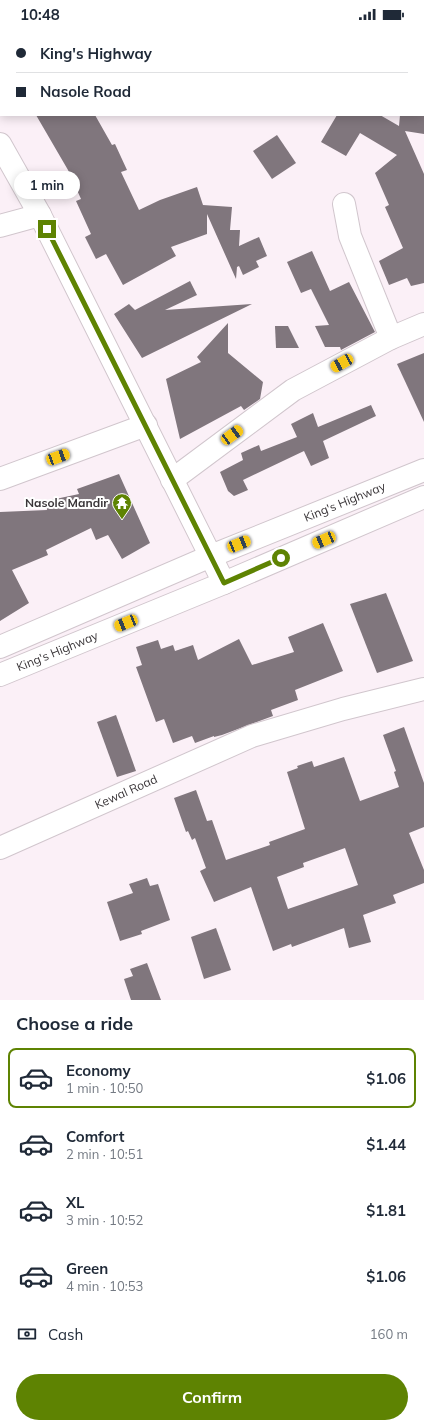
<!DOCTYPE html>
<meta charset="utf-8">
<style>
body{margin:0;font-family:Mulish,sans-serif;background:#f6f6f7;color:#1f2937;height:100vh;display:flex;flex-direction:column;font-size:15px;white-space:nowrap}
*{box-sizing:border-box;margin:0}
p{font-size:13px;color:#747a83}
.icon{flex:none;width:22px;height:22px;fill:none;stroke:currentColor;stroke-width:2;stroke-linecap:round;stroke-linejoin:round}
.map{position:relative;height:972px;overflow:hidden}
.drawer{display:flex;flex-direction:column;background:#fff;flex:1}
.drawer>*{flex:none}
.guide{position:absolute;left:0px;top:0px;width:424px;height:88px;box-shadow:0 2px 10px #0003;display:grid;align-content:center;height:88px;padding:0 16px;background:#fff}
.end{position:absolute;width:18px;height:18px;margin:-9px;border:5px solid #5e8302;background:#fff;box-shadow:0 0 0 2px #fff}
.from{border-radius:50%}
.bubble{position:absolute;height:28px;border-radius:14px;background:#fff;box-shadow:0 2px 10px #0003;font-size:13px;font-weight:700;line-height:28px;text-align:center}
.car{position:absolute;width:12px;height:24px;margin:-12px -6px;border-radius:5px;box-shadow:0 0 3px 1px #0007;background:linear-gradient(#f5c518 24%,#345 0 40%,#f5c518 0 76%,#345 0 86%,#f5c518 0)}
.guide b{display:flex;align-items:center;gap:14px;height:38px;font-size:15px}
.guide b+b{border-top:1px solid #e0e1e3}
.guide i{width:10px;height:10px;background:#1f2937}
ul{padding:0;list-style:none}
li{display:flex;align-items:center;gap:12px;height:60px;margin:0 8px 6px;padding:0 8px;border:2px solid transparent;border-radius:8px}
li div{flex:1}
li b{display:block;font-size:15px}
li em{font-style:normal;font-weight:700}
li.active{border-color:#5e8302}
li>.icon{width:36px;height:36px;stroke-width:1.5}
h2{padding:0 16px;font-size:18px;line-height:48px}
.pay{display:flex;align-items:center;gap:10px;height:44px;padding:0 16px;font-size:15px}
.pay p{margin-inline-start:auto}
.action{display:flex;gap:8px;margin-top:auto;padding:8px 16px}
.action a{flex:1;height:46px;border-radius:24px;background:#5e8302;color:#fff;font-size:16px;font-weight:700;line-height:46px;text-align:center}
.status{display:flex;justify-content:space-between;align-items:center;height:28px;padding:0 20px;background:#fff;direction:ltr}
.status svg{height:11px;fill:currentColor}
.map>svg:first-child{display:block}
.building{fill:#80767d;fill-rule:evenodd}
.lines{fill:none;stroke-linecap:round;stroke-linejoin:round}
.minor-casing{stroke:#d1c6cd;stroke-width:24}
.highway-casing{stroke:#d1c6cd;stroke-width:24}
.minor{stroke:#fff;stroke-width:22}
.highway{stroke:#fff;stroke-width:22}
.route{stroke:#5e8302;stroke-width:5}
.labels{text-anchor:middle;stroke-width:4;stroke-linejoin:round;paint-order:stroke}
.street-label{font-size:12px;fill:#3a3639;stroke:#fff}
.poi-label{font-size:12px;font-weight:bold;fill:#3a3639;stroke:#fff;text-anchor:end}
</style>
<div class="status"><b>10:48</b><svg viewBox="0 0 49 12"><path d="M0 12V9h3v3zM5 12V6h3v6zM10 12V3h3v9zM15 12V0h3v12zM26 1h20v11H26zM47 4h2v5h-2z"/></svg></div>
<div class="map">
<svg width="424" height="972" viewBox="0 0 424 972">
<rect width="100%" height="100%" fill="#fbf0f7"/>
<g class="building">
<path d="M36,87H95L112,117L115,116L127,142L121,144L139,182L160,172L197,159L203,177L232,179L230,202H240L239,218L259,209L267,228L256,233L259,239L243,247L239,238L237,239L236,251L207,186V206L171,219L176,228L123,257L106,226L96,231L85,209L91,206L76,173L81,171L68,142Z"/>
<path d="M337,87H380L399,98L400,87H424V106L405,103L424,146V255L411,258L407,250L389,257L379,233L403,220L385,179L389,177L375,145L397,127L360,105L346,128L321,114Z"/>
<path d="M277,107L296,135L272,151L253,123Z"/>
<path d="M312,223L330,263L349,254L375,304L341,322L340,319H325L315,298L329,297L311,261L301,265L287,234Z"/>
<path d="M190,253L197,267L165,282L252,276L142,330L114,286L129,276L135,282Z"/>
<path d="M228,295V325L263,354L260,371L244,382L241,378L180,411L166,351L201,334L197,329Z"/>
<path d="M275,298H288L299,320H276Z"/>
<path d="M424,325V394L397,336Z"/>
<path d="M371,377L376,388L323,413L329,430L311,438L304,423L243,452L248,462L234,468L228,463L220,444L243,432L241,425L259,417L261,423L297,409L291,396L313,385L318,399Z"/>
<path d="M119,446L150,515L122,531L108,507L96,512L91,500L46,522L48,527L12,542L29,575L0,593V484L47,482L46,473L79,466L77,461Z"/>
<path d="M386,565L413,633L377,645L350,576Z"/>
<path d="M323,595L343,643L295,662L298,672L271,682L273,688L222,707L214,709V708L195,715L192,708L173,715L164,691L156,694L136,639L142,637L136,619L158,612L161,621L173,617L175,623L193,617L198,632L239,611L252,637L294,624L288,609Z"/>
<path d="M116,687L136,743L117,749L97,694Z"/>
<path d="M404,699L424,755V799L409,805L424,842V855L393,867L396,875L363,887L371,914L349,920L344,900L292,919L291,916L273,923L251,859L214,874L200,843L206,840L195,810L192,812L188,803L186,804L174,770L196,762L207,793L212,792L226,832L270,817L269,814L305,801L287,744L298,740L297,738L312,733L314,739L344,729L360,773L399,759L394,744L396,743L383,707ZM345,820L358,857L288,881L277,849L304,839L303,835Z"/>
<path d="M147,850L150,858L158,856L170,892L141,903L142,906L120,913L107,874L133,865L129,856Z"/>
<path d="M216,900L231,942L204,951L191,909Z"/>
<path d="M147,935L161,972H131L124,951L133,948L130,941Z"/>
</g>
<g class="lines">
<g class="minor-casing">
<g id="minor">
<path d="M0,116L40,187L224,555"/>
<path d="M344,176L350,208L391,310"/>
<path d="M0,198L40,187"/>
<path d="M0,451L146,397"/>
<path d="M172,452L293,362L391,310L424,296"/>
<path id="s1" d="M0,820L252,708L343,681L424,661"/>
</g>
</g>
<g class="highway-casing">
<g id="highway">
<path id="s2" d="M0,619L211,528L424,442"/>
<path id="s3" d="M0,647L224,555L424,469"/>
</g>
</g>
<use href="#minor" class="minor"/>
<use href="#highway" class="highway"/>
</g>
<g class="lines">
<path class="route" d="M47,201L224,555L281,530"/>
</g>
<defs>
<g id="temple-pin" transform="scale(1)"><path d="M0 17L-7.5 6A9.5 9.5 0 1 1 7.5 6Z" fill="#5e8302" stroke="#fff"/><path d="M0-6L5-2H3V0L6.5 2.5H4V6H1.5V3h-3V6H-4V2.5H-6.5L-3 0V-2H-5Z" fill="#fff"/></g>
</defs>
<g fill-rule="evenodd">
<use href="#temple-pin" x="122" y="475"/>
</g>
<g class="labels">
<g class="street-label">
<text dy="4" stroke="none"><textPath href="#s2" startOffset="374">King's Highway</textPath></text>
<text dy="4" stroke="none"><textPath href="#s3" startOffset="62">King's Highway</textPath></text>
<text dy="4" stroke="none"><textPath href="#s1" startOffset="138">Kewal Road</textPath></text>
</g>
<g class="poi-label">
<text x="108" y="479">Nasole Mandir</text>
</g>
</g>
</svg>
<i class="end from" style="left:281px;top:530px"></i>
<i class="end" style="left:47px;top:201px"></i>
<div class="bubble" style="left:14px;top:143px;width:66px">1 min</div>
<i class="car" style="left:342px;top:335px;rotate:241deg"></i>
<i class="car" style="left:232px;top:407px;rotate:54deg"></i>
<i class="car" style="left:58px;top:429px;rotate:70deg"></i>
<i class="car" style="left:324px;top:512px;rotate:247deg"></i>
<i class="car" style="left:239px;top:516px;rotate:68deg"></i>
<i class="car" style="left:126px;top:595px;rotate:248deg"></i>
<div class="guide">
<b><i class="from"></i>King's Highway</b>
<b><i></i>Nasole Road</b>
</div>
</div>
<section class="drawer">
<h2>Choose a ride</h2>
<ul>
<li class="active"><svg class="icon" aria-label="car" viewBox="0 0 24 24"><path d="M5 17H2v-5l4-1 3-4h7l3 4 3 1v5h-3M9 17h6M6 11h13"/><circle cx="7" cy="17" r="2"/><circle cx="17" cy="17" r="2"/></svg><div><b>Economy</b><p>1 min · 10:50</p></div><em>$1.06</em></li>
<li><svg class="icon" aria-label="car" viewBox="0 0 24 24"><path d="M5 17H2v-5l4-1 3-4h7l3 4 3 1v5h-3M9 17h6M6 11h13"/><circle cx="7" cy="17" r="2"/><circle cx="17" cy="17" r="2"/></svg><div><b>Comfort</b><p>2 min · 10:51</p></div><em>$1.44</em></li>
<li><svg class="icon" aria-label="car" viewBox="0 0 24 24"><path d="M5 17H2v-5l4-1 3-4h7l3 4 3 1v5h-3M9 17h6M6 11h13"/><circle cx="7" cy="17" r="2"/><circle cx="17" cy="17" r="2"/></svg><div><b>XL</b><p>3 min · 10:52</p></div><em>$1.81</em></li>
<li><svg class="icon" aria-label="car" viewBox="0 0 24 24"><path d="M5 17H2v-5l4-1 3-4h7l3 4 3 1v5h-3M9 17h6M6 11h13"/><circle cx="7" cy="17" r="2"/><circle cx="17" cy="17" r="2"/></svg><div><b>Green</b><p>4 min · 10:53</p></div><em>$1.06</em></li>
</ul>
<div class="pay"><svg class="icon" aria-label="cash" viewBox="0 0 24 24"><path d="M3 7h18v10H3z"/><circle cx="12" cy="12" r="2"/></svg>Cash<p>160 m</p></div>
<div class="action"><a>Confirm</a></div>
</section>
